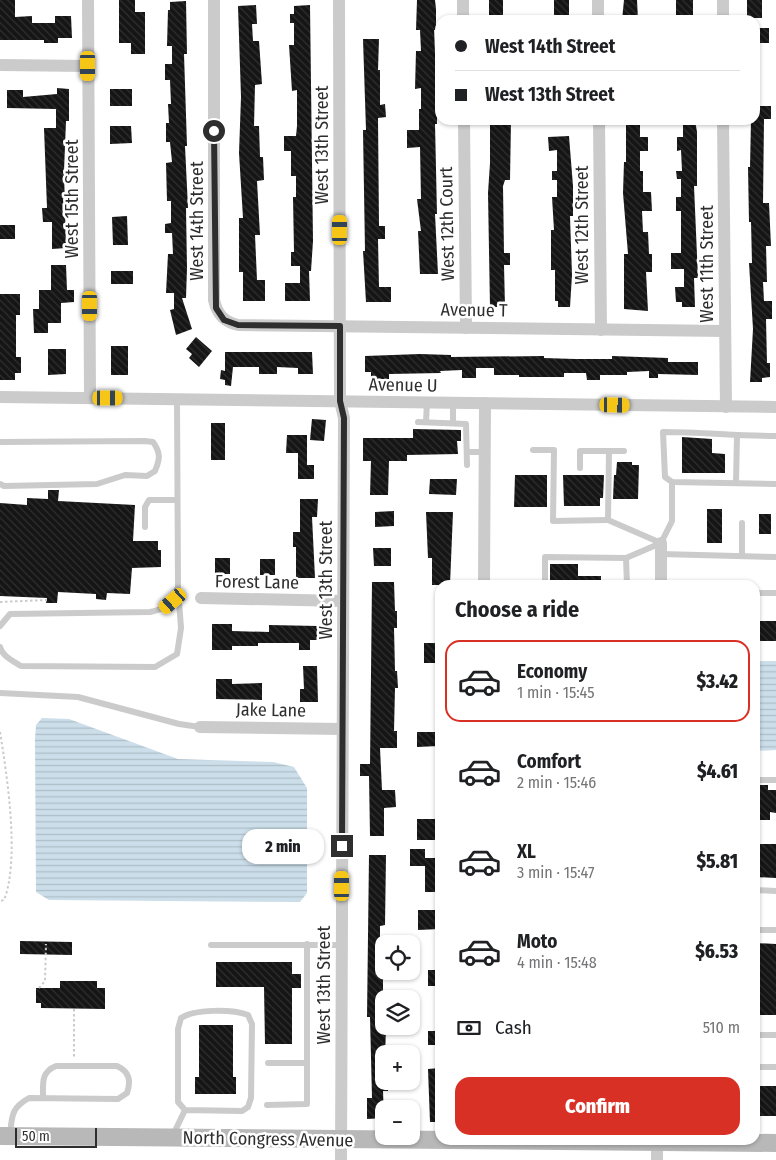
<!DOCTYPE html>
<meta charset="utf-8">
<style>
body{margin:0;font-family:"Fira Sans Condensed",sans-serif;background:#f6f6f6;color:#202124;height:100vh;display:flex;flex-direction:column;font-size:19px;white-space:nowrap}
*{box-sizing:border-box;margin:0}
p{font-size:16px;color:#757577}
.icon{flex:none;width:28px;height:28px;fill:none;stroke:currentColor;stroke-width:2;stroke-linecap:round;stroke-linejoin:round}
.map{position:relative;flex:1;overflow:hidden}
.panel{position:absolute;left:435px;top:580px;width:325px;height:565px;display:flex;flex-direction:column;background:#fff;border-radius:15px;box-shadow:0 1px 4px #0004}
.panel>*{flex:none}
.guide{position:absolute;left:435px;top:15px;width:325px;height:110px;border-radius:15px;box-shadow:0 1px 4px #0004;display:grid;align-content:center;height:110px;padding:0 20px;background:#fff}
.buttons{position:absolute;left:375px;top:935px;display:grid;gap:10px}
.buttons a{display:grid;place-items:center;width:45px;height:45px;border-radius:10px;background:#fff;box-shadow:0 1px 4px #0004;font-size:25px}
.scale{position:absolute;left:15px;bottom:12px;width:82px;box-sizing:border-box;padding-left:5px;border:2px solid #2e2e2e;border-top:0;font-size:14px;line-height:18px;white-space:nowrap;color:#2e2e2e;-webkit-text-stroke:4px #fff;paint-order:stroke}
.end{position:absolute;width:22px;height:22px;margin:-11px;border:6px solid #2e2e2e;background:#fff;box-shadow:0 0 0 2px #fff}
.from{border-radius:50%}
.bubble{position:absolute;height:35px;border-radius:15px;background:#fff;box-shadow:0 1px 4px #0004;font-size:16px;font-weight:800;line-height:35px;text-align:center}
.car{position:absolute;width:15px;height:30px;margin:-15px -8px;border-radius:6px;box-shadow:0 0 4px 1px #0007;background:linear-gradient(#f5c518 24%,#345 0 40%,#f5c518 0 76%,#345 0 86%,#f5c518 0)}
.guide b{display:flex;align-items:center;gap:18px;height:48px;font-size:19px}
.guide b+b{border-top:1px solid #e0e0e0}
.guide i{width:12px;height:12px;background:#202124}
ul{padding:0;list-style:none}
li{display:flex;align-items:center;gap:15px;height:82px;margin:0 10px 8px;padding:0 10px;border:2px solid transparent;border-radius:15px}
li div{flex:1}
li b{display:block;font-size:19px}
li em{font-style:normal;font-weight:800}
li.on{border-color:#d93025}
li>.icon{width:45px;height:45px;stroke-width:1.5}
h2{padding:0 20px;font-size:22px;line-height:60px}
.pay{display:flex;align-items:center;gap:12px;height:55px;padding:0 20px;font-size:19px}
.pay p{margin-inline-start:auto}
.cta{display:flex;gap:10px;margin-top:auto;padding:10px 20px}
.cta a{flex:1;height:58px;border-radius:15px;background:#d93025;color:#fff;font-size:20px;font-weight:800;line-height:58px;text-align:center}
.map>svg:first-child{display:block}
.water{fill:url(#water-rules)}
.building{fill:url(#building-back-hatch)}
.lines{fill:none;stroke-linecap:round;stroke-linejoin:round}
.path{stroke:#cbcbcb;stroke-width:2;stroke-dasharray:2.5 2.5;stroke-linecap:butt}
.lane{stroke:#cbcbcb;stroke-width:6}
.street{stroke:#cbcbcb;stroke-width:12}
.secondary{stroke:#b8b8b8;stroke-width:18}
.route{stroke:#2e2e2e;stroke-width:6}
.labels{text-anchor:middle;stroke-width:5;stroke-linejoin:round;paint-order:stroke}
.street-label{font-size:18px;fill:#2e2e2e;stroke:#fff}
</style>
<div class="map">
<svg width="776" height="1160" viewBox="0 0 776 1160">
<defs>
<pattern id="water-rules" width="6" height="5" patternUnits="userSpaceOnUse" patternTransform="scale(1.25)"><rect width="6" height="5" fill="#cbdee9"/><path d="M0 2.5h6" fill="none" stroke="#afbfc8"/></pattern>
<pattern id="building-back-hatch" width="6" height="6" patternUnits="userSpaceOnUse" patternTransform="scale(1.25)"><rect width="6" height="6" fill="#151515"/><path d="M-1 5l2 2M0 0l6 6M5-1l2 2" fill="none" stroke="#2f2f2f"/></pattern>
</defs>
<rect width="100%" height="100%" fill="#fff"/>
<g class="water">
<path d="M755,661H776V750L755,751Z"/>
<path d="M42,718L69,719L178,759L273,762L294,767L307,788V893L300,902L49,900L36,892L35,739L36,725Z"/>
</g>
<g class="building">
<path d="M0,0H15V17L32,16V23H55V16H71L72,38H58V43H44V40H0Z"/>
<path d="M119,0H135V12H145V54H131V43H119Z"/>
<path d="M417,0H435L436,9V30H434L437,100V124H435L437,214H435L438,274H420L418,231H421L417,199H421L420,147L407,148V130H419V109H421V88L415,89L416,51H421L420,30H416Z"/>
<rect x="489" y="0" width="14" height="20"/>
<rect x="554" y="0" width="15" height="20"/>
<path d="M624,0H637L638,20H622Z"/>
<rect x="676" y="0" width="17" height="20"/>
<rect x="747" y="0" width="15" height="18"/>
<path d="M186,1L187,54H184L187,146H185L188,208H186L187,268L186,298H182L192,329L176,335L170,310L174,309V293H166L168,254H173L172,233H165V224L171,223V201H167L166,163L172,162L170,142H166V123H169L168,104H171L170,80H165V64H172V46H167L168,10H170V2Z"/>
<path d="M256,5L257,24H252L253,41H259L262,84L255,85L254,126H259L260,157H263L264,180L257,181L260,235H255L257,280H265V301H243V272H239V218H243L239,153L241,97L238,6Z"/>
<path d="M310,5L313,241L311,271H309L310,301H285V283H300V266H291V252H294L293,197H296V176H291V151H284V136H296L297,126V90L292,91L289,45H294V23H290V14H294V6Z"/>
<rect x="755" y="28" width="14" height="15"/>
<path d="M363,39H379L378,70H380V105L385,104L386,117L378,118L379,226H385V239H378L379,287H391V302H366L363,251H365L363,130H366Z"/>
<path d="M57,88L69,89V121H66L64,171L66,248L52,249V222H43L42,208H47L44,128H56V109L7,108V90H23V97L57,94Z"/>
<rect x="110" y="89" width="22" height="17"/>
<path d="M755,106H771V119H764L763,203H769L771,246H766L767,282H763L764,301H772V319H766L767,363H770V377L762,378V382H750L753,329L749,263H752L751,222H749L748,167H750L751,120H755Z"/>
<path d="M490,120H511L510,180H505L503,186L504,253H510V265H504L505,307H490L488,193L490,163Z"/>
<path d="M626,120H640V137H648V151H640V171H643V192H651L652,211H642L643,232H648L649,254H652V272H646L648,311L624,309V254H628L623,193L624,162H626Z"/>
<path d="M683,120H695L697,132V186H694L698,278H694L695,307H682V302H676L675,287H684V269H671V253H681V211H676V197H681V179H677L676,171H682L681,150L677,151V137H683Z"/>
<path d="M110,126H131L132,143L110,144Z"/>
<path d="M569,136L573,186V216H570L572,275L570,307H558V301H555V270H551V230H554L552,197H557V180H552V171H557V150L549,151L548,137Z"/>
<path d="M127,216L128,245H113L112,217Z"/>
<rect x="0" y="225" width="15" height="14"/>
<path d="M51,265H66L67,290H74V302L61,303V323H48V333H34L33,309H39V290H51Z"/>
<rect x="111" y="271" width="22" height="13"/>
<path d="M0,294H20V315H16V357H21V373H15V380H0Z"/>
<path d="M196,337L212,351L199,367L189,358L192,354L186,349Z"/>
<rect x="111" y="346" width="17" height="29"/>
<path d="M48,349H66V374L48,375Z"/>
<path d="M225,352H312L313,374H298V368L277,367V374H259V367H233L231,386L225,385V380L220,379L221,370L225,371Z"/>
<path d="M420,354L451,355V357L544,356V358L575,359H612V356L668,358V362H698V375L658,374V378H649V371L627,372V375H600V380H587L586,373H564V377H519V375H494V368H476V378H462V370L440,371L441,373L389,374V379H371V372H365V356Z"/>
<path d="M312,419L326,420L324,441L310,440Z"/>
<rect x="211" y="423" width="14" height="37"/>
<path d="M413,429L461,430V441H457L458,454L407,455V461H389L388,495H370L371,461H363V438H413Z"/>
<path d="M287,435H307V465H314V479H298V453H286Z"/>
<path d="M682,437L712,439V453L725,454V473H682Z"/>
<path d="M617,462H632V465H639L638,499H613L614,475H616Z"/>
<path d="M515,475H547V507H514Z"/>
<path d="M563,475H604L603,498H600V506H564Z"/>
<path d="M430,479H457L456,495L429,494Z"/>
<path d="M48,490H59L58,501L135,505L133,541H158V550H161V567L132,568L130,594L107,593L106,600L96,599V594L58,592L57,603H46L47,598L0,596V503L27,505V498L48,499Z"/>
<path d="M300,499H318L317,517H312L315,578H296V547H293V532H300Z"/>
<rect x="707" y="509" width="15" height="34"/>
<path d="M394,511V526L375,527V512Z"/>
<path d="M426,512H453L450,585H432V558H428Z"/>
<rect x="759" y="514" width="12" height="20"/>
<path d="M373,548H391V566H374Z"/>
<rect x="215" y="558" width="15" height="16"/>
<rect x="260" y="559" width="15" height="16"/>
<path d="M550,564H578V576H601V585H550Z"/>
<path d="M372,582H394L395,611H397V628H394L395,671H397L398,688H395L394,731H397V748H380L382,790H395L396,807L384,808V836H370L369,776H360V764H370Z"/>
<rect x="755" y="621" width="21" height="20"/>
<path d="M212,624H232V631L269,632V625L318,626V640H310V650H299V643H258V646H232V650H212Z"/>
<rect x="424" y="643" width="16" height="20"/>
<path d="M303,666H317L318,702H300V689H304Z"/>
<path d="M216,679H232V684L262,683V700L216,699Z"/>
<path d="M417,732H439V746L417,747Z"/>
<path d="M755,785H768V790H776V813L770,812V820H755Z"/>
<rect x="417" y="819" width="23" height="21"/>
<path d="M755,844H776V878L755,877Z"/>
<path d="M410,849H425V858H440V892H425V866H410Z"/>
<path d="M369,855H386L385,925L380,926V968H383V1029H386L384,1081H388V1091H383L384,1118L367,1119V1098H372L370,1017H367Z"/>
<path d="M418,910H440V929L418,930Z"/>
<path d="M20,941L72,942V955L20,954Z"/>
<path d="M755,943L776,944V1015H755Z"/>
<path d="M216,962H292V974H301V988H292V1044H265L264,987H216Z"/>
<rect x="428" y="970" width="12" height="16"/>
<path d="M60,981H97V988H105V1009L41,1008V1003H36V988H60Z"/>
<path d="M199,1025H233V1077H236V1094H195V1077H199Z"/>
<rect x="428" y="1031" width="12" height="14"/>
<path d="M440,1068V1122H430L428,1069Z"/>
<rect x="755" y="1086" width="21" height="30"/>
</g>
<g class="lines">
<g class="path">
<path d="M0,602L47,600"/>
<path d="M0,732C7,775 20,860 4,900L0,901"/>
<path d="M39,988L45,981L46,944"/>
<path d="M74,1009V1059"/>
</g>
<g class="lane">
<path d="M418,422L466,424L467,465"/>
<path d="M426,422L427,402"/>
<path d="M453,423V403"/>
<path d="M776,436C738,436 701,432 663,432L665,477L672,482L776,484"/>
<path d="M0,442L145,441L153,442C161,453 160,459 155,471L147,476L125,475L97,484L4,486L0,484"/>
<path d="M533,450H554L553,521L608,520"/>
<path d="M609,451L608,520L661,543"/>
<path d="M467,452H485"/>
<path d="M580,468V451H624"/>
<path d="M736,483L737,436"/>
<path d="M145,527V507L149,500H177"/>
<path d="M661,554L776,557"/>
<path d="M742,556V523"/>
<path d="M545,585V557L626,558"/>
<path d="M627,585L626,558L661,543L672,521V482"/>
<path d="M755,593H776"/>
<path d="M0,626L10,614L150,612C165,609 171,604 177,589"/>
<path d="M0,647C2,656 13,661 21,666L155,667L177,654L181,628L178,588L177,399"/>
<path d="M0,693L78,697L179,724L200,727"/>
<path d="M755,780H776"/>
<path d="M755,890L776,891"/>
<path d="M755,930H776"/>
<path d="M211,945H342"/>
<path d="M755,1035H776"/>
<path d="M268,1063H307"/>
<path d="M755,1067H776"/>
<path d="M267,1105L307,1104V944"/>
<path d="M10,1135C12,1116 11,1108 29,1098L118,1099L127,1093C131,1081 130,1072 117,1066H56C41,1072 43,1083 43,1097"/>
<path d="M173,1135L185,1110L242,1111L248,1107L251,1098L252,1024L248,1015C232,1009 194,1009 181,1018L178,1029V1102L185,1110"/>
</g>
<g class="street">
<path d="M88,0L90,398"/>
<path d="M214,0V300C217,314 224,322 238,325L725,331"/>
<path d="M339,0L340,401L344,418L341,1160"/>
<path d="M463,0V20"/>
<path d="M598,0V20"/>
<path d="M723,0V20"/>
<path d="M0,65L89,66"/>
<path d="M464,120L466,328"/>
<path d="M599,120L601,330"/>
<path d="M723,120L726,407"/>
<path d="M0,397L776,407"/>
<path d="M484,585L485,403"/>
<path d="M661,585V543"/>
<path d="M201,598L343,601"/>
<path d="M200,727L342,729"/>
<path d="M657,1160V1140"/>
</g>
<path class="secondary" d="M0,1136L776,1143"/>
</g>
<g class="lines">
<path class="route" d="M214,131L216,308L224,320L238,325L340,326V401L344,418L342,846"/>
</g>
<g class="labels">
<g class="street-label">
<text transform="translate(322 145) rotate(-90)" y="6">West 13th Street</text>
<text transform="translate(72 199) rotate(-90)" y="6">West 15th Street</text>
<text transform="translate(197 221) rotate(-90)" y="6">West 14th Street</text>
<text transform="translate(447 224) rotate(-91)" y="6">West 12th Court</text>
<text transform="translate(582 225) rotate(-90)" y="6">West 12th Street</text>
<text transform="translate(707 264) rotate(-90)" y="6">West 11th Street</text>
<text transform="translate(474 310) rotate(1)" y="6">Avenue T</text>
<text transform="translate(403 385) rotate(1)" y="6">Avenue U</text>
<text transform="translate(326 580) rotate(-90)" y="6">West 13th Street</text>
<text transform="translate(257 582) rotate(1)" y="6">Forest Lane</text>
<text transform="translate(271 710) rotate(1)" y="6">Jake Lane</text>
<text transform="translate(324 985) rotate(-90)" y="6">West 13th Street</text>
<text transform="translate(268 1139) rotate(1)" y="6">North Congress Avenue</text>
</g>
</g>
</svg>
<div class="buttons">
<a><svg class="icon" aria-label="locate" viewBox="0 0 24 24"><circle cx="12" cy="12" r="6"/><path d="M12 2v4M12 18v4M2 12h4M18 12h4"/></svg></a>
<a><svg class="icon" aria-label="layers" viewBox="0 0 24 24"><path d="M12 4l9 5-9 5-9-5zM3 14l9 5 9-5"/></svg></a>
<a>+</a>
<a>−</a>
</div>
<div class="scale">50 m</div>
<i class="end from" style="left:214px;top:131px"></i>
<i class="end" style="left:342px;top:846px"></i>
<div class="bubble" style="left:242px;top:829px;width:82px">2 min</div>
<i class="car" style="left:88px;top:66px;rotate:180deg"></i>
<i class="car" style="left:340px;top:230px;rotate:0deg"></i>
<i class="car" style="left:90px;top:306px;rotate:180deg"></i>
<i class="car" style="left:108px;top:398px;rotate:90deg"></i>
<i class="car" style="left:615px;top:405px;rotate:91deg"></i>
<i class="car" style="left:173px;top:601px;rotate:229deg"></i>
<i class="car" style="left:342px;top:886px;rotate:0deg"></i>
<div class="guide">
<b><i class="from"></i>West 14th Street</b>
<b><i></i>West 13th Street</b>
</div>
<section class="panel">
<h2>Choose a ride</h2>
<ul>
<li class="on"><svg class="icon" aria-label="car" viewBox="0 0 24 24"><path d="M5 17H2v-5l4-1 3-4h7l3 4 3 1v5h-3M9 17h6M6 11h13"/><circle cx="7" cy="17" r="2"/><circle cx="17" cy="17" r="2"/></svg><div><b>Economy</b><p>1 min · 15:45</p></div><em>$3.42</em></li>
<li><svg class="icon" aria-label="car" viewBox="0 0 24 24"><path d="M5 17H2v-5l4-1 3-4h7l3 4 3 1v5h-3M9 17h6M6 11h13"/><circle cx="7" cy="17" r="2"/><circle cx="17" cy="17" r="2"/></svg><div><b>Comfort</b><p>2 min · 15:46</p></div><em>$4.61</em></li>
<li><svg class="icon" aria-label="car" viewBox="0 0 24 24"><path d="M5 17H2v-5l4-1 3-4h7l3 4 3 1v5h-3M9 17h6M6 11h13"/><circle cx="7" cy="17" r="2"/><circle cx="17" cy="17" r="2"/></svg><div><b>XL</b><p>3 min · 15:47</p></div><em>$5.81</em></li>
<li><svg class="icon" aria-label="car" viewBox="0 0 24 24"><path d="M5 17H2v-5l4-1 3-4h7l3 4 3 1v5h-3M9 17h6M6 11h13"/><circle cx="7" cy="17" r="2"/><circle cx="17" cy="17" r="2"/></svg><div><b>Moto</b><p>4 min · 15:48</p></div><em>$6.53</em></li>
</ul>
<div class="pay"><svg class="icon" aria-label="cash" viewBox="0 0 24 24"><path d="M3 7h18v10H3z"/><circle cx="12" cy="12" r="2"/></svg>Cash<p>510 m</p></div>
<div class="cta"><a>Confirm</a></div>
</section>
</div>
